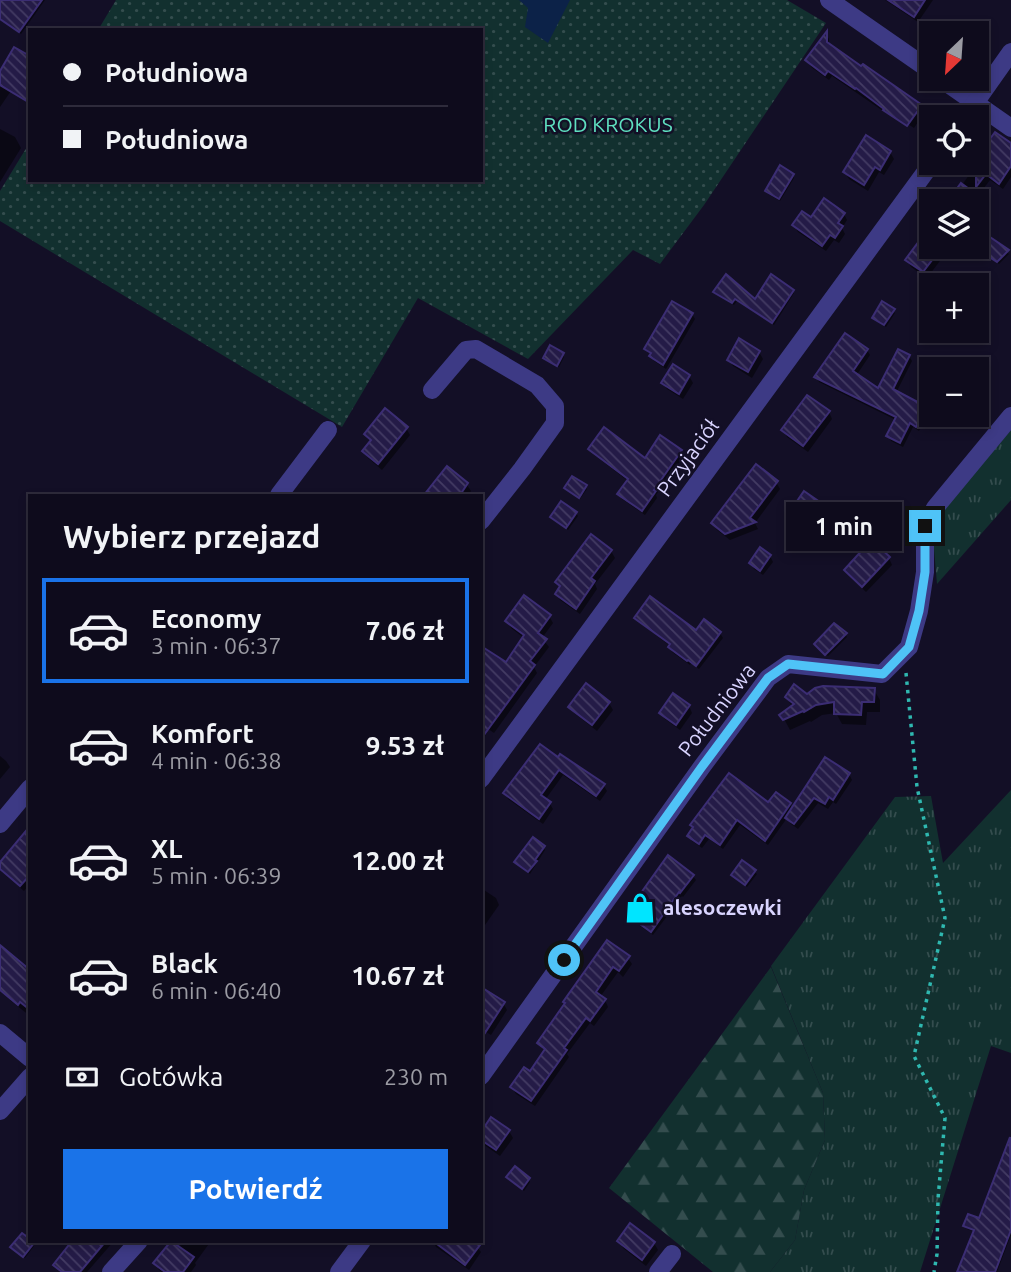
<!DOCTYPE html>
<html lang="pl">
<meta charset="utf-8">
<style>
body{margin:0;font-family:Ubuntu,sans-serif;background:#1c1929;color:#f1f3f6;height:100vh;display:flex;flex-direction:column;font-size:26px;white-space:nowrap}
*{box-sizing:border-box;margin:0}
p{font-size:23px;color:#9b9ba3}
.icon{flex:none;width:38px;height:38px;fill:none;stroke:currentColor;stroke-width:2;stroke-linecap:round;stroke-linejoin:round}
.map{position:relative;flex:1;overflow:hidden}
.sheet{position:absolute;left:28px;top:494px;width:455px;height:749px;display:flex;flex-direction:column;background:#0e0b1c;border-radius:0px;box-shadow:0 4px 10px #0003,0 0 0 2px #2e2b3b}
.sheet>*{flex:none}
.guide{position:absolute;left:28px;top:28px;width:455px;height:154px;border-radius:0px;box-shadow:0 4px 10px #0003,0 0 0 2px #2e2b3b;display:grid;align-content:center;height:154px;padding:0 35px;background:#0e0b1c}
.needle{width:46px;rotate:205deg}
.fabs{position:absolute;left:919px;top:21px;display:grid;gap:14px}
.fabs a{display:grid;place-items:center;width:70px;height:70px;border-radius:0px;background:#0e0b1c;box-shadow:0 4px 10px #0003,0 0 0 2px #2e2b3b;font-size:35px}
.end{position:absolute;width:32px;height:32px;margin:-16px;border:9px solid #4fc3f7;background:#111;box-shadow:0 0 0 4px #111}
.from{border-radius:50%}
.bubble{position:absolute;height:49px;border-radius:0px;background:#0e0b1c;box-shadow:0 4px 10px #0003,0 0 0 2px #2e2b3b;font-size:23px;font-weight:700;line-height:49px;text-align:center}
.guide b{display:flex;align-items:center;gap:24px;height:66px;font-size:26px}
.guide b+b{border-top:2px solid #2e2b3b}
.guide i{width:18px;height:18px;background:#f1f3f6}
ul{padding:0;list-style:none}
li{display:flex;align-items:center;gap:21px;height:105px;margin:0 14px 10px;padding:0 21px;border:4px solid transparent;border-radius:0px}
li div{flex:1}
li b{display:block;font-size:26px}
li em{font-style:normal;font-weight:700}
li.active{border-color:#1a73e8}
li>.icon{width:63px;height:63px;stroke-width:1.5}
h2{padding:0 35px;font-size:32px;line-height:84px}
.pay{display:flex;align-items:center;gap:18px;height:77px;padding:0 35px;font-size:26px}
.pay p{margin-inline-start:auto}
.button{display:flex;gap:14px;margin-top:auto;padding:14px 35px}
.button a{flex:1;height:80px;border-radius:0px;background:#1a73e8;color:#fff;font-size:28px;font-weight:700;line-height:80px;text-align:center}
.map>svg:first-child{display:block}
.grass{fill:url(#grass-tufts)}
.forest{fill:url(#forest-firs)}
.garden{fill:url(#garden-dots)}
.water{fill:#0c2248}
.shadow{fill:#0007}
.building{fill:url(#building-back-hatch);stroke:#3b2d73;stroke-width:2}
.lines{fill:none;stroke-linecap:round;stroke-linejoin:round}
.path{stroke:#2fb8b0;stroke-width:3.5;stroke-dasharray:3.5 5;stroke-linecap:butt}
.minor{stroke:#3d3a85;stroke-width:18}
.route{stroke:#4fc3f7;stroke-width:9}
.labels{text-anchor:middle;stroke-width:5;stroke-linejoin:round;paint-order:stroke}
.park-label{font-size:21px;fill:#5fe0c0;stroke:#130f26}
.street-label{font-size:21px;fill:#d9d4ff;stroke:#130f26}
.poi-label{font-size:21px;font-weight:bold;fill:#d9d4ff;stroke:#130f26;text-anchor:start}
</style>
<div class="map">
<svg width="1011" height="1272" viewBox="0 0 1011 1272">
<defs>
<pattern id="grass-tufts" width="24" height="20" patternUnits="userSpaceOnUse" patternTransform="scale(1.75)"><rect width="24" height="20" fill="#12302f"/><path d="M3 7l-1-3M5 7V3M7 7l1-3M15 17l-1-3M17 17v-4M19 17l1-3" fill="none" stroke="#344d4e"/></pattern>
<pattern id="forest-firs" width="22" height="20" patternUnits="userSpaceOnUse" patternTransform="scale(1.75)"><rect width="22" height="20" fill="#12302f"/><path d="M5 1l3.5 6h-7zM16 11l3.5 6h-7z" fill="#344d4e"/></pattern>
<pattern id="garden-dots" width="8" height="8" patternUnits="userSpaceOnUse" patternTransform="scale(1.75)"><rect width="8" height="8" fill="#12302f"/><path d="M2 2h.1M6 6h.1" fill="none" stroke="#344d4e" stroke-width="1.8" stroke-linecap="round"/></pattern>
<pattern id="building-back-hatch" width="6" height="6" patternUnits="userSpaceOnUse" patternTransform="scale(1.75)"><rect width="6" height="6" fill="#241b47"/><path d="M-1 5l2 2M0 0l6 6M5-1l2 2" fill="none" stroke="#433b63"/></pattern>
</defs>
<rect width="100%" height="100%" fill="#130f26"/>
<g class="grass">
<path d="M1011,430V500L937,584L933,537L944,508Z"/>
<path d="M1011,790V1053L991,1046L920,1272H770L795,1240L804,1190L825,1140L823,1093L771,966L895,797L931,796L943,863Z"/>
</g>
<path class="forest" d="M771,967L823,1093L825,1140L804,1190L795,1240L770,1272H713L609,1188Z"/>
<path class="garden" d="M116,0H787L826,23L704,205L660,264L633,250L528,359L418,298L342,427L0,221V191L30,142V180H481V30H98Z"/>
<path class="water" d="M519,0H570L548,43L525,27L528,8Z"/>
<g class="shadow">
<path d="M0,0H45L21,34L0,19Z"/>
<path d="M885,0H933L918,22Z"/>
<path d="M826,34L829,39V46L920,106L924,113L914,128L883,108V111L832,76L829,80L811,67L807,60Z"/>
<path d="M30,63L0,107V74Z"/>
<path d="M0,129L15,137L21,148L0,182Z"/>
<path d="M1011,145V177L1003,189L990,180L974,201H950L978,163Z"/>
<path d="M890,152L894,159L884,175L879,172L868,191L849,179L845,172Z"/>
<path d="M793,175L794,178L780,201L768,194L767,191Z"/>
<path d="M844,214L847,220L842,228L845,234L839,243L834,240L826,251L798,232L794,226L812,220Z"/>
<path d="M931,237V247H943L946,253L927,278L911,267L907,260Z"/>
<path d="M988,238L1009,254L999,264L981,251Z"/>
<path d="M793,291L794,293L774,325L737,301L734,305L716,294L715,292L756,301Z"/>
<path d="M883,304L895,313L886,327L874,318Z"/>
<path d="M692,314L695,319L666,369L654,361L652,355L646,349Z"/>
<path d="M867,350L870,355L856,376L879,391L909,356L912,361L896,393L926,408L929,413L919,431L913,427L903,447L891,441L888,436L896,420L819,382L816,377Z"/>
<path d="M759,352L763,359L752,378L733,366L729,360Z"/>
<path d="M563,355L564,357L559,367L547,360L545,358Z"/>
<path d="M689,376L693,383L683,399L667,389L663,383Z"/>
<path d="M829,412L832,419L808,452L787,437L783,430Z"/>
<path d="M406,428L410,435L382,470L368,458L364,451L371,442L366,434Z"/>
<path d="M590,449L645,460L681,451L684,456L656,495L657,498L645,515L622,499L619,494L628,481L593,454Z"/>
<path d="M447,469L467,485L471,491L468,495H426Z"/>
<path d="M776,482L780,489L755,523L758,529L730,540L717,530L713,524Z"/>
<path d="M585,487L587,489L580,499L566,488Z"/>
<path d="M795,507L828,510L832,517L823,531L799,514Z"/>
<path d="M576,513L578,516L568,530L552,517Z"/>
<path d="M611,551L615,558L595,584L597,589L580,614L560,600L557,594L561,588L557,582Z"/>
<path d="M873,554L889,558L892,565L866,592L850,577L846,570Z"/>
<path d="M770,556L773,562L763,575L754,569L751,563Z"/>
<path d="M549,616L553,623L542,638L549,647L534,667L537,673L494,733L481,724L506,664L524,638L511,628L507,621Z"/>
<path d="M636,618L697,632L720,633L723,638L699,669L691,663L690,665L672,652L670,646L639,622Z"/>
<path d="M845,634L847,637L828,656L817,647Z"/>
<path d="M874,690L880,700V712H867L866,725L842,724L836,713L822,715L811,722L810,721L790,730L782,715L792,707L787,697Z"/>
<path d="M609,703L613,710L597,731L574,713L570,707Z"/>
<path d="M689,706L692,713L680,730L665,719L661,713Z"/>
<path d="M540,747L604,786L607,791L600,801L563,775L545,800L550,804L553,809L543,824L508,799L505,793Z"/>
<path d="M0,756L6,761L10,767L0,779Z"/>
<path d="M849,774L852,780L836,804L833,802L828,809L818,803L798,829L791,824L787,818L768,845L740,825L723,849L709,839L702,848L692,841L689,836L768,804H790L793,810Z"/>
<path d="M30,832V884L24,891L2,872L0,865Z"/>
<path d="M543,847L545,850L530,874L518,865L516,862Z"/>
<path d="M742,862L757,874L747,887L733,875Z"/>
<path d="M693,876L696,880L683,897L682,896L653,935L630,919L628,914Z"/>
<path d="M481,888L496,898L499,905L485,925L481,923Z"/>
<path d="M608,943L628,958L632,964L623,977L618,972L600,997L605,1000L608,1007L594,1026L590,1023L567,1054L569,1057L535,1106L516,1094L512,1087L530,1073L546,1052L539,1043Z"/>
<path d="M0,947L30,976V1016L11,1001L0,988Z"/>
<path d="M503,1003L507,1010L491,1035L481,1029Z"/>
<path d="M492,1120L509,1131L513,1138L500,1156L483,1144L481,1141V1135Z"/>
<path d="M1011,1139V1235L997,1272H959L975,1232L967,1229L965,1226L980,1220Z"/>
<path d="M529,1179L530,1182L524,1191L510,1180Z"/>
<path d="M75,1241H114L87,1272H60L55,1265Z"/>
<path d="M184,1241H211L195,1263L196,1265L191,1272H162L159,1270L156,1264L178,1248Z"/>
<path d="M433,1241H472L481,1252L469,1270L436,1247Z"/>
<path d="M619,1241L654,1243L658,1250L646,1266L623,1248Z"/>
<path d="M33,1244L34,1246L25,1258L14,1250Z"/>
</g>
<g class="building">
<path d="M0,0H42L19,32L0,19Z"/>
<path d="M888,0H925L914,17Z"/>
<path d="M827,31V42L861,66L863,64L922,105L907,126L883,110L884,109L856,88L855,89L828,71L825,75L805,60Z"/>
<path d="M14,47L30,56V103L0,85V71Z"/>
<path d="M995,132L1011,143V166L999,184L986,174L976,187V158Z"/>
<path d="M866,135L891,151L880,170L875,167L864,185L843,172Z"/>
<path d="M780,165L794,174L779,199L765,191Z"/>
<path d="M961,183L973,192L966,201H948Z"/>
<path d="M824,198L845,213L838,223L843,226L835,238L830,235L822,246L792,225L802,211L811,217Z"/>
<path d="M931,225V247H942L923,272L905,260Z"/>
<path d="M987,235L1009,250L997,262L977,249Z"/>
<path d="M726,274L755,299L771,274L794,290L772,323L735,299L732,303L713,292Z"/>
<path d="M672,301L693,313L663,365L649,356L651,353L644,349Z"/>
<path d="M882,301L895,309L884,325L872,318Z"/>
<path d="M845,333L868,349L853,371L878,388L898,349L910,355L893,389L927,407L916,427L910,423L900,443L886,436L896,417L814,377Z"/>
<path d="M739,338L760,351L748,372L727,360Z"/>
<path d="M550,345L564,353L557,366L543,358Z"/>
<path d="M673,364L690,375L679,394L661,383Z"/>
<path d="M807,395L830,411L803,446L781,430Z"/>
<path d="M385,408L408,427L378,464L362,451L371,440L364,434Z"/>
<path d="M604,427L645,458L660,435L682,450L654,490L656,491L642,511L617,494L628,479L588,449Z"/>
<path d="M756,464L778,481L750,518L756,522L725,534L711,523Z"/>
<path d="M447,466L468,483L460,495H424Z"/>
<path d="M572,476L587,485L579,498L564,488Z"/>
<path d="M804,491L830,509L819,526L793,507Z"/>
<path d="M561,501L577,512L566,528L550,517Z"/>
<path d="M591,534L612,550L591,578L595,581L576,609L555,594L560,586L555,582Z"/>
<path d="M866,546L873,552L878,546L890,557L862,587L844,570Z"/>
<path d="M760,547L771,555L760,571L749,563Z"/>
<path d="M524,595L551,615L538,633L547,639L530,661L535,665L481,739V646L506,662L524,635L505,621Z"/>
<path d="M650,596L696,630L704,619L721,632L696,666L688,660L687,661L668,647L670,644L634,618Z"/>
<path d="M834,623L847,633L825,655L814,644Z"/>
<path d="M586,683L610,702L592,725L568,707Z"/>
<path d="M794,684L807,694L815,688L823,686L875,688L874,702H862L861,715L834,714V702L816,705L804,712L803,711L783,720L779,715L794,704L785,697Z"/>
<path d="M673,693L690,705L676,725L659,713Z"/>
<path d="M540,744L558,757L560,754L605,784L596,796L559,770L541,795L551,802L539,819L503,793Z"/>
<path d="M825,757L850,773L833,800L829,797L825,804L814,798L794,824L785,818Z"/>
<path d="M729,773L768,802L776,792L791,803L765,841L737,820L720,845L705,835L699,844L687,836L693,827L690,825Z"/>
<path d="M30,826V875L20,886L0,869V862Z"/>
<path d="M533,837L545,846L535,860L537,861L528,872L514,862Z"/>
<path d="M668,855L694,875L680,893L679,892L651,932L626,914Z"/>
<path d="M742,860L756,870L745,885L731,875Z"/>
<path d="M607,940L630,956L619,971L613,967L596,992L606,999L590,1021L586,1018L564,1048L567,1050L531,1101L510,1087L524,1067L530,1071L545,1049L537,1043L565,1003L563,1002Z"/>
<path d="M0,945L30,970V1010L20,1002L18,1005L0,990Z"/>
<path d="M481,987L505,1002L481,1039Z"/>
<path d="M491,1117L510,1130L496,1150L481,1140V1132Z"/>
<path d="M1010,1137L1011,1230L995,1272H957L974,1230L963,1226L968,1214L979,1218Z"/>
<path d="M515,1166L530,1178L522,1189L506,1177Z"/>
<path d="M630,1223L655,1242L642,1260L617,1241Z"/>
<path d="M22,1233L30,1239V1241L34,1243L23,1257L10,1247Z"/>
<path d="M72,1241H106L80,1272H62L53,1265Z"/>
<path d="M171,1241L194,1257L183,1272H165L153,1263Z"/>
<path d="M433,1241H483L465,1265Z"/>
</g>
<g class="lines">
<path class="path" d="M906,673L917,787L945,918L914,1056L945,1118L938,1199L937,1254L934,1272"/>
<g class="minor">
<path d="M829,0L931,71"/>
<path d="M941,79L1011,128"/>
<path d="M965,117L1011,52"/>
<path d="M432,390L466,350L476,349L537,385L555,406V423L522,469L481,521"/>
<path d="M279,495L328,430"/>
<path d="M481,779L932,163"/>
<path d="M0,824L30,788"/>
<path d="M0,1033L30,1058"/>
<path d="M481,1076L701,768L768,678L788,664L882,674L909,647L919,611L925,572V526L935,508L1011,416"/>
<path d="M0,1111L30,1077"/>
<path d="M111,1272L139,1241"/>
<path d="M339,1272L362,1241"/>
<path d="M658,1272L672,1254"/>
</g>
</g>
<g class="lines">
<path class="route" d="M564,960L701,768L768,678L788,664L883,674L909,647L919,611L925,572V526"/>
</g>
<defs>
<g id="shop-bare" transform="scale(2.415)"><path d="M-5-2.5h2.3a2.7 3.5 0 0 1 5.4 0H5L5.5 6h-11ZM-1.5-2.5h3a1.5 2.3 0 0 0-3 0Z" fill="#00e5ff" stroke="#130f26" stroke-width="2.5" paint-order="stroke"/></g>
</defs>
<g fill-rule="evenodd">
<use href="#shop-bare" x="640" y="908"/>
</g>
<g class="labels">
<g class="park-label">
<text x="608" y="132">ROD KROKUS</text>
</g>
<g class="street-label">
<text transform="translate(688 458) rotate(-54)" y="7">Przyjaciół</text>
<text transform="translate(717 710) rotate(-52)" y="7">Południowa</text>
</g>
<g class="poi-label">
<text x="663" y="915">alesoczewki</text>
</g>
</g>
</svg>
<div class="fabs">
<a><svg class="needle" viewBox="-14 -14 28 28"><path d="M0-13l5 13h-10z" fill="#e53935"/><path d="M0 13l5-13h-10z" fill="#9b9ba3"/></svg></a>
<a><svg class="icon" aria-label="locate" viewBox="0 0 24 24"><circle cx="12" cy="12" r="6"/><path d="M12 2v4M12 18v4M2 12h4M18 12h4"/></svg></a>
<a><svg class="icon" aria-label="layers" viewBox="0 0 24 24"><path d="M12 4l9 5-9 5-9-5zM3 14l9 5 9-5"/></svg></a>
<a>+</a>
<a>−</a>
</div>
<i class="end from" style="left:564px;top:960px"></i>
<i class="end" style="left:925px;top:526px"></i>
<div class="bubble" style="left:786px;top:502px;width:116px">1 min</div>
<div class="guide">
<b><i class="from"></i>Południowa</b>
<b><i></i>Południowa</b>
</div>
<section class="sheet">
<h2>Wybierz przejazd</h2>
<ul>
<li class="active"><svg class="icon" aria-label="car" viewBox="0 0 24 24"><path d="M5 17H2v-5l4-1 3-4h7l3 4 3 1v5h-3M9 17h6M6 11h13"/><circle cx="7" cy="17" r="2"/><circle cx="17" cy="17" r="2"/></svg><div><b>Economy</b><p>3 min · 06:37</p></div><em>7.06 zł</em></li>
<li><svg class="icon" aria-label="car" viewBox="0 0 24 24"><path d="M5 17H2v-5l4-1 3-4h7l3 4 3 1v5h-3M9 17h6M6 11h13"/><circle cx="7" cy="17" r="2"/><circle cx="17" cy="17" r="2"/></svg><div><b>Komfort</b><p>4 min · 06:38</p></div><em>9.53 zł</em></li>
<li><svg class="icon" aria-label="car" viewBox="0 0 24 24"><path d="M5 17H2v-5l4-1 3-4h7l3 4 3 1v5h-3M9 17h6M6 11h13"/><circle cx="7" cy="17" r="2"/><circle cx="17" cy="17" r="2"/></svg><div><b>XL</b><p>5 min · 06:39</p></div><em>12.00 zł</em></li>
<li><svg class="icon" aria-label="car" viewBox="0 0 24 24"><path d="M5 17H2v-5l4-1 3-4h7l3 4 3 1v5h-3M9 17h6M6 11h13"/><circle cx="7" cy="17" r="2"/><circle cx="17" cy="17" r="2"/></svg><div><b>Black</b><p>6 min · 06:40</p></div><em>10.67 zł</em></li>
</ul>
<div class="pay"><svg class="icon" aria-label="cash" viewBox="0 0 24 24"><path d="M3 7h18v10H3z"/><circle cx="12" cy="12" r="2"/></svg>Gotówka<p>230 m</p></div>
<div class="button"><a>Potwierdź</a></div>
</section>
</div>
